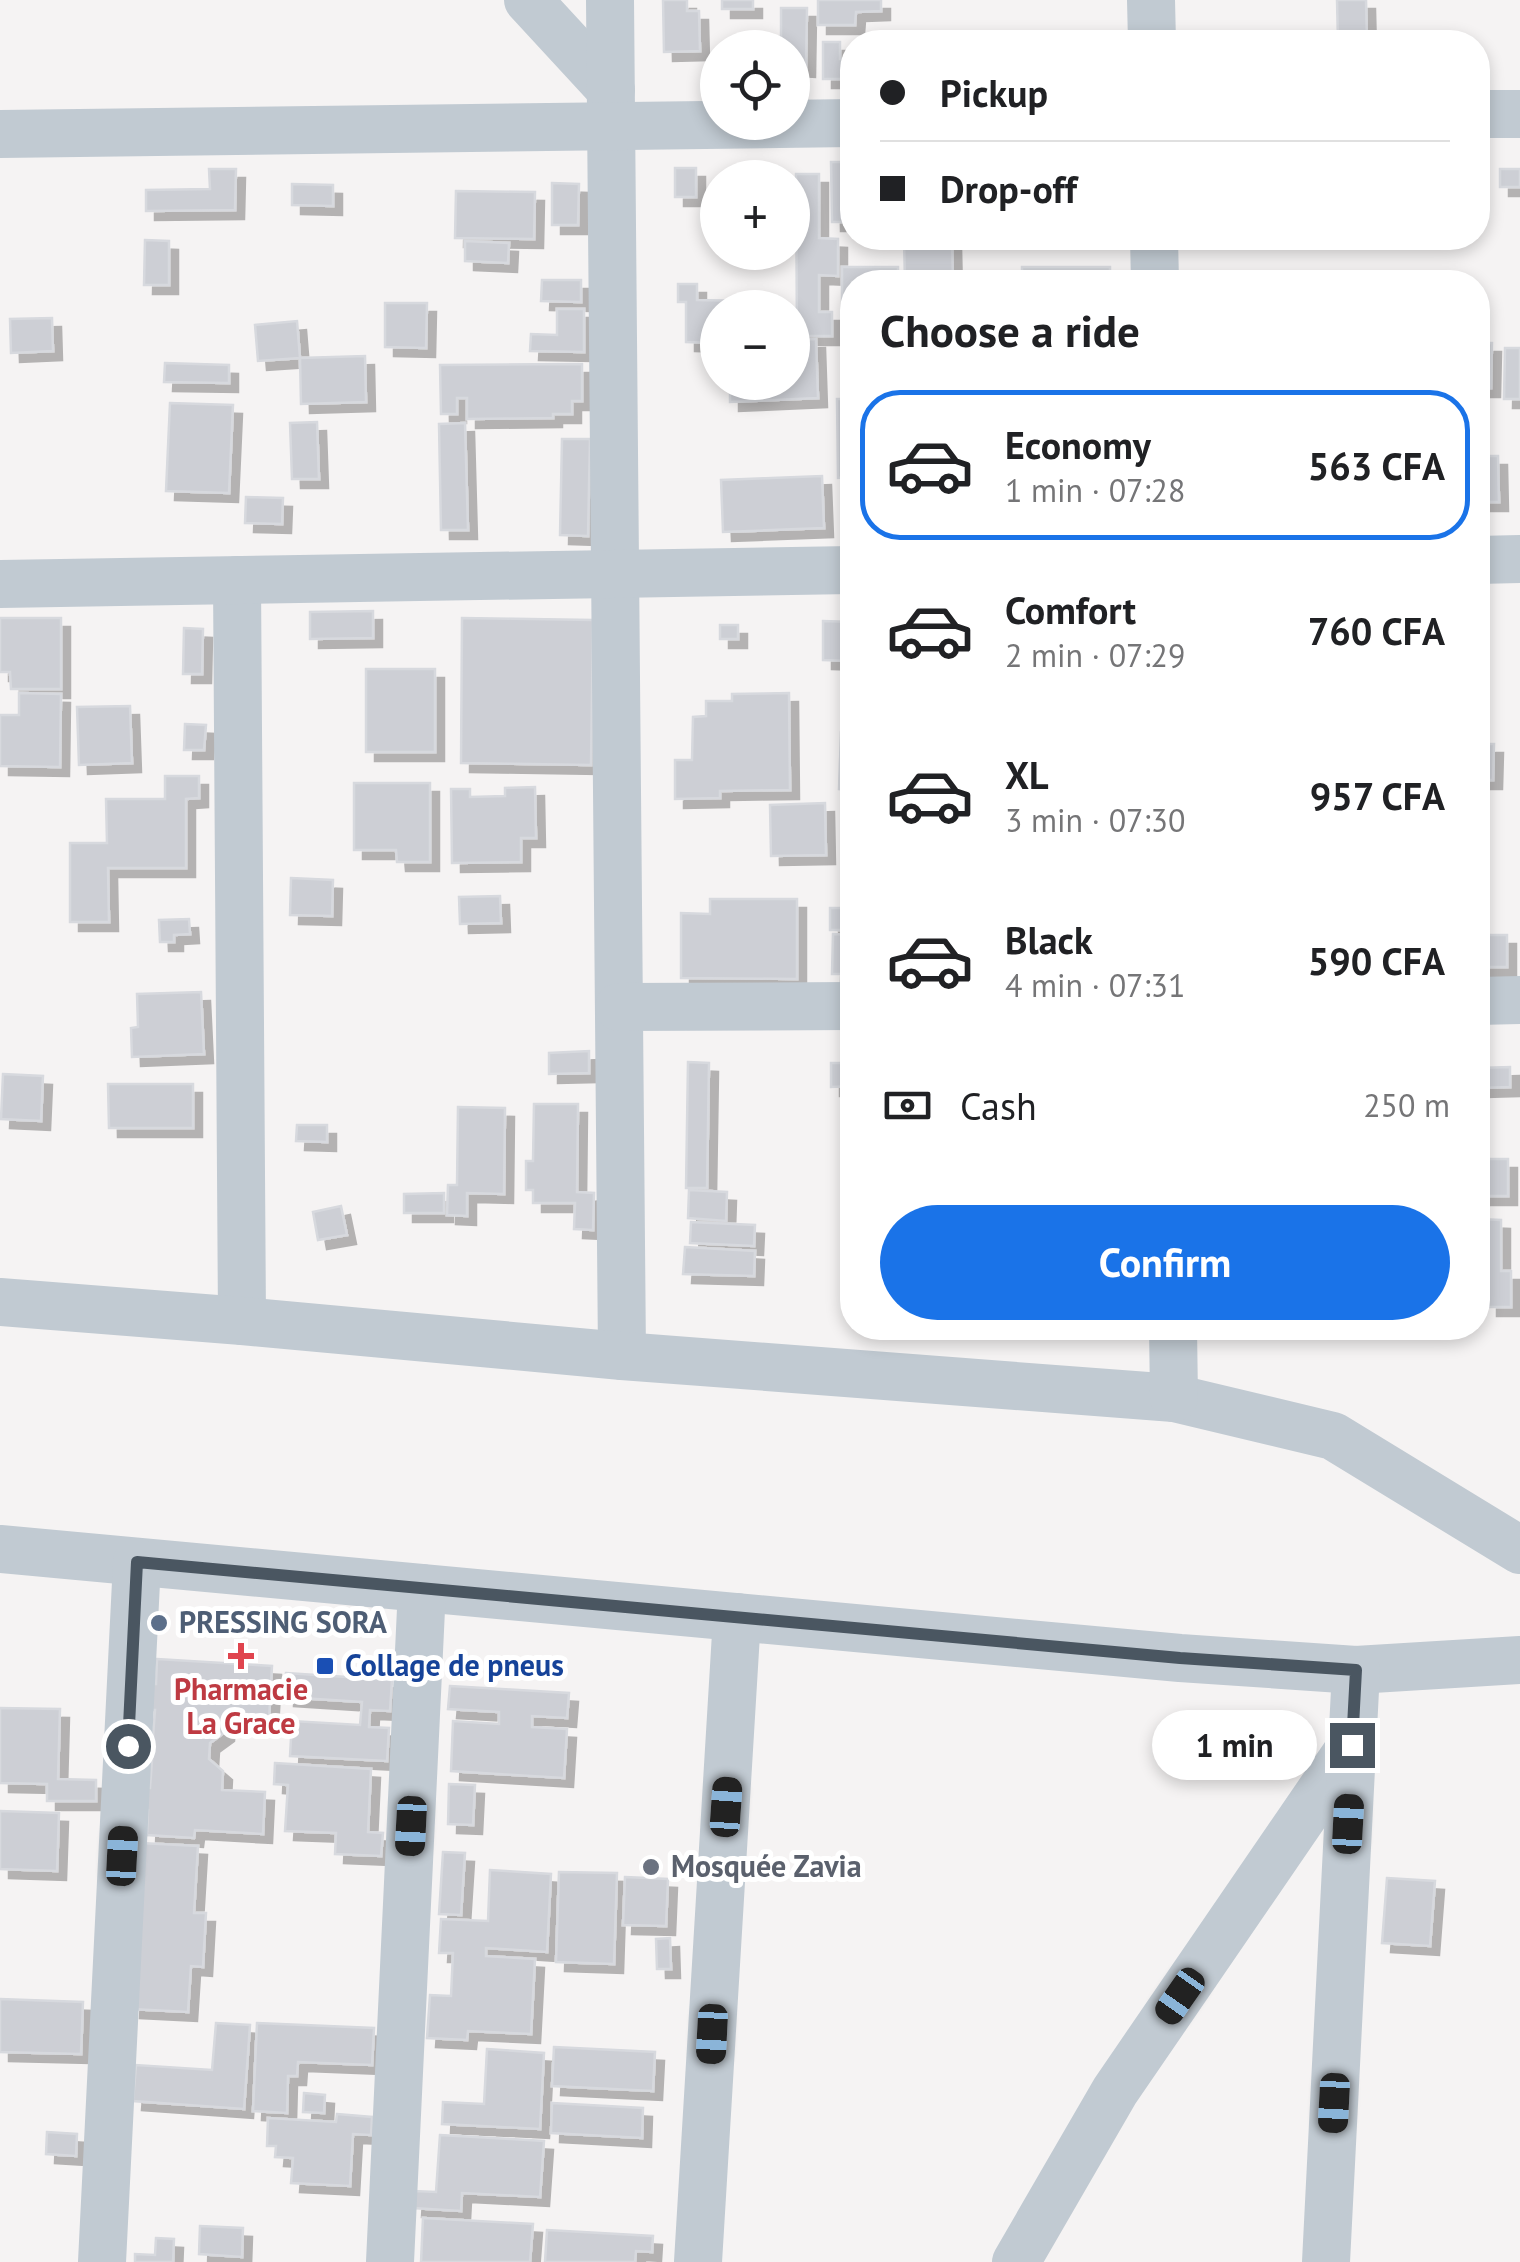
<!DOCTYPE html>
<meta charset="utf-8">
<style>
body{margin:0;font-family:"PT Sans",sans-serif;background:#f2f2f2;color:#202124;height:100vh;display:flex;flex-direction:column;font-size:38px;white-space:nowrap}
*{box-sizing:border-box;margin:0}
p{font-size:32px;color:#757577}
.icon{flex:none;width:55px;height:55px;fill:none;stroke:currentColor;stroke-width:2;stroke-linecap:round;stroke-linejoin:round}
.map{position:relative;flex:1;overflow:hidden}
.side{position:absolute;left:840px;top:270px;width:650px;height:1070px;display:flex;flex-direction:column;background:#fff;border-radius:40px;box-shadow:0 5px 15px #0003}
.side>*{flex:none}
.hud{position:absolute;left:840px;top:30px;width:650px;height:220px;border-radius:40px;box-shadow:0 5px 15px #0003;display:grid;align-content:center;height:220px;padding:0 40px;background:#fff}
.tools{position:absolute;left:700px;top:30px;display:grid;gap:20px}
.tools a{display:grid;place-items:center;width:110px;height:110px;border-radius:50%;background:#fff;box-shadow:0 5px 15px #0003;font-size:50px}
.end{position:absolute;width:45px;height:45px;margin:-22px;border:12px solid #4a5661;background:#fff;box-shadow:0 0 0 5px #fff}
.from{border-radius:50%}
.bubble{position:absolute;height:70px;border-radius:35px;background:#fff;box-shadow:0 5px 15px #0003;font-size:32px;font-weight:600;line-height:70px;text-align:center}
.car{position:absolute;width:30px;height:60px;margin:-30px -15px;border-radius:12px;box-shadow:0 0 8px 2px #0007;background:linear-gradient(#222 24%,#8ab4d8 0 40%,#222 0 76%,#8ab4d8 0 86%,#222 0)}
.hud b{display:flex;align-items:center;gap:35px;height:95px;font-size:38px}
.hud b+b{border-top:2px solid #e0e0e0}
.hud i{width:25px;height:25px;background:#202124}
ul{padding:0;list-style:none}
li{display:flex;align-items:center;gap:30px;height:150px;margin:0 20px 15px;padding:0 20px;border:5px solid transparent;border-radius:40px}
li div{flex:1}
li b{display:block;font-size:38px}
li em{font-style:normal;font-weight:600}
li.on{border-color:#1a73e8}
li>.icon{width:90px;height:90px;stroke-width:1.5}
h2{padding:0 40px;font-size:45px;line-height:120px}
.pay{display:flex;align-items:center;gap:25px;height:110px;padding:0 40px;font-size:38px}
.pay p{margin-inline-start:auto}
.button{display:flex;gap:20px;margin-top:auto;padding:20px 40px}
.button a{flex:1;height:115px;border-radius:60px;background:#1a73e8;color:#fff;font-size:40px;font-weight:600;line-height:115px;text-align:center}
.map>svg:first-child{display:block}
.building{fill:#cdcfd5;stroke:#d7d9de;stroke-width:2.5;filter:url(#shadow)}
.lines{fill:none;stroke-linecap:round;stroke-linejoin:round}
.minor{stroke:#c1cad2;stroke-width:48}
.route{stroke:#4a5661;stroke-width:12}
.service-dot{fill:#5c6f8a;stroke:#fff;stroke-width:4}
.health-dot{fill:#e0444e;stroke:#fff;stroke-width:4}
.transit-dot{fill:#1a4fb4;stroke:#fff;stroke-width:4}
.worship-dot{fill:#6b7280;stroke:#fff;stroke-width:4}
.labels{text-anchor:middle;stroke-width:10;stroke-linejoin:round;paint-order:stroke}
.service-label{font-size:30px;font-weight:bold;fill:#4e5e75;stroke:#fff;text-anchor:start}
.transit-label{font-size:30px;font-weight:bold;fill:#164399;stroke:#fff;text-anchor:start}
.health-label{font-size:30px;font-weight:bold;fill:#be3a42;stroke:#fff}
.worship-label{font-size:30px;font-weight:bold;fill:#5b616d;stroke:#fff;text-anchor:start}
</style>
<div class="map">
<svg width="1520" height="2262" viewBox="0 0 1520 2262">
<defs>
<filter id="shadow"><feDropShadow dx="9" dy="9" stdDeviation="0" flood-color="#0004"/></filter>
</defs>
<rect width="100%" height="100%" fill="#f5f3f3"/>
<g class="building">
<path d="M663,0H687V11H699L700,51L664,52Z"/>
<rect x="722" y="0" width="31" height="9"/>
<path d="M818,0H881V11L856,12L855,25H818Z"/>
<path d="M1337,0H1366L1367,42H1338Z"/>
<path d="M781,8H807L806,68L792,67V48H781Z"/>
<path d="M823,42H840V59H852V79H823Z"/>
<path d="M831,162H852V222H832Z"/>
<rect x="675" y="168" width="21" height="29"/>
<path d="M209,169H236L235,210L146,211V190L210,189Z"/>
<rect x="1500" y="169" width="20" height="18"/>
<path d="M796,174H819V238L838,239V276L819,275V312H832V336H797Z"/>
<path d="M552,183L579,184L578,225H552Z"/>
<path d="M292,184L333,185V206L292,205Z"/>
<path d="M456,191L535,192L534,239L455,238Z"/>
<path d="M904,238H952L953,282H905Z"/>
<path d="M145,240L169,241V285H144Z"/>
<path d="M465,241L509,243L508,263L465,261Z"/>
<path d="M842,267H898V282H852V325H842Z"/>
<rect x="1022" y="267" width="88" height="15"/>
<path d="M542,280H581V302L541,301Z"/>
<path d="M678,284H697V300L749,301V308H718V343L686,342V302H678Z"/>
<path d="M385,303H427L426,348L385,347Z"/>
<path d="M557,309H584V352L530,351L531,334L557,335Z"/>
<path d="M52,318L53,351L11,353L10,319Z"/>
<path d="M297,321L300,358L258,361L255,325Z"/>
<path d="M816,339L818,398L730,402V382H792V340Z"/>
<path d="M1478,343H1492L1491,388H1478Z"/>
<path d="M1505,348H1520V399H1504Z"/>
<path d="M365,356L366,402L301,404L300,358Z"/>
<path d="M165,363L229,365V383L164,382Z"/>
<path d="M582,364V401H572V414H553V418L467,419V398H457V414H441L440,365Z"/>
<path d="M837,399H852V477L838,478Z"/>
<path d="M170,403L233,405L229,493L166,491Z"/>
<path d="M317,422L319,479H292L290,423Z"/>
<path d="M465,423L468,530H441L439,424Z"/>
<path d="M562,439H590L588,536L560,535Z"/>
<path d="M1478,456H1498L1499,502H1478Z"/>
<path d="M822,476L824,528L723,532L721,480Z"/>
<path d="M246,497L283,498L282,524L245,523Z"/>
<path d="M373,611V638L310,639V612Z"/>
<path d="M0,618H61V689H11L10,672H0Z"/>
<path d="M462,618L593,620L591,765L461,763Z"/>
<path d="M823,621L852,622V661L823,660Z"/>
<rect x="720" y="625" width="18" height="14"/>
<path d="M184,628L203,629L202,674H183Z"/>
<rect x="366" y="669" width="69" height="83"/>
<path d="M19,693L61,694L60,767L0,766V715H19Z"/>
<path d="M789,693L790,790L720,791V798L675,799V760H692L693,717L706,716V701H732V694Z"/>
<path d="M130,706L132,763L79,765L77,707Z"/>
<path d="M185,724L206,725L204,750H184Z"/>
<path d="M841,732H852V790L839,789Z"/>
<path d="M1478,744H1494L1493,780H1478Z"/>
<path d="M165,776H199V798L186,799V868H108L109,922H70V843H107L106,799H165Z"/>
<path d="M354,783H430V862H397L396,850H354Z"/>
<path d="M535,787L536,838H521V862L452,863L451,789H470V797L505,796V788Z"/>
<path d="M825,803L826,855L771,856L770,805Z"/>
<path d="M291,878L333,880L332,916L290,915Z"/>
<path d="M500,896L501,923L460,924L459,897Z"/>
<path d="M710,899H797V979L681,978V913L710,914Z"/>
<rect x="830" y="908" width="22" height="22"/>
<path d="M189,919L190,934L174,935V942H160L159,920Z"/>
<path d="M833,934L852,935V974H832Z"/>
<rect x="1478" y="935" width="29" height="32"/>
<path d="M201,992L204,1054L132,1057L131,1028L138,1027L137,994Z"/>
<path d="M589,1051V1073L549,1074V1053Z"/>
<path d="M688,1062L709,1063L707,1188H686Z"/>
<path d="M831,1063H852V1086L831,1087Z"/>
<path d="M1510,1067V1087L1478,1088V1068Z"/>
<path d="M3,1074L43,1076L41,1121L1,1119Z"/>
<path d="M108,1084H193V1128H109Z"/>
<path d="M534,1104H578L577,1192L594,1193L593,1230L574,1229L575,1203H533V1190H526V1161H533Z"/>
<path d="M458,1107L505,1108L504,1194L467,1193V1216L447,1215L448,1185H457Z"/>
<path d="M297,1125H327V1142L296,1141Z"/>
<rect x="1478" y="1159" width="30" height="37"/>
<path d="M689,1190L727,1192L726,1221L688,1218Z"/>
<path d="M444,1193V1213H404V1194Z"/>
<path d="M341,1206L347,1235L318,1240L313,1212Z"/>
<path d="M1478,1219L1501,1220V1271H1511V1307H1488V1270H1478Z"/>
<path d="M691,1222L755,1225L754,1246L690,1243Z"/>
<path d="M685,1247L755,1251L754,1276L683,1274Z"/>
<path d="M157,1659L272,1666L269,1720L226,1717L225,1732L210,1743L209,1759L223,1771L222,1790L265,1792L263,1834L195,1830L194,1838L147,1835L148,1810L143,1809L145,1788H150L152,1760H146L147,1737H153L155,1710H148L149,1684H156Z"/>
<path d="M286,1673L392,1680L390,1711L370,1710L369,1727L389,1728L387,1761L290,1756L292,1721L360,1725L362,1702L285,1697Z"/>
<path d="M450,1686L569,1693L567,1718L532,1716V1727L567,1729L564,1778L451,1771L453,1721L499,1724V1712L448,1709Z"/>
<path d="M0,1708L60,1709L58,1779L96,1780V1801H47V1784L0,1783Z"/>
<path d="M275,1763L371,1769L368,1832L383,1833L381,1856L335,1854L336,1833L285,1831L288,1785L274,1784Z"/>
<path d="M449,1784L475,1785L473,1825L448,1824Z"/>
<path d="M0,1811L59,1813L57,1871L0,1869Z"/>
<path d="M140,1843L198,1846L194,1913H206L203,1967L191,1966L188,2012L131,2009Z"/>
<path d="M443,1852L465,1853L461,1915L439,1914Z"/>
<path d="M490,1870L551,1874L547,1952L486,1948V1956L535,1959L531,2034L468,2031L467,2040L427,2038L430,1995L451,1996L453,1953H439L441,1919L488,1921Z"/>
<path d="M559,1872L617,1873L614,1964L556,1962Z"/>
<path d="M625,1877L668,1879L666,1926L623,1925Z"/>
<path d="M1387,1878L1435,1881L1430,1946L1382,1943Z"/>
<path d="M670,1938L671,1969H657L656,1939Z"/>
<path d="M0,1999L83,2002L81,2054L0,2052Z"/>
<path d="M216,2023L250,2025L244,2109L133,2101L136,2065L212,2070Z"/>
<path d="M257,2023L374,2028L372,2065L298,2062L297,2076H288L287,2113L253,2111Z"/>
<path d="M554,2047L655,2052L653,2091L552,2086Z"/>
<path d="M487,2049L544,2053L540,2129L442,2124L443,2102L484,2104Z"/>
<path d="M304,2093L325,2095L324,2113L303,2112Z"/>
<path d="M552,2103L643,2108L642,2138L551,2133Z"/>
<path d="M337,2114L372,2117L371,2135L353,2134L350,2186L291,2183L293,2158L275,2157L276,2146H267L268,2118L336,2122Z"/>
<path d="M47,2132L77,2134L76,2156L46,2154Z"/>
<path d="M440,2135L544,2141L540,2197L462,2193L461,2211L413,2208L414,2191L436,2192Z"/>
<path d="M423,2218L533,2224L530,2262H421Z"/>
<path d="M200,2226L243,2228L242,2257L199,2254Z"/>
<path d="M547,2230L653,2236L652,2252L636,2251L635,2262H545Z"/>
<path d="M156,2238L174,2239L173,2262H135V2254L155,2255Z"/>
</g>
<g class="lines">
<g class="minor">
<path d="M528,0L611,90"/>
<path d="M610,0L622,1356"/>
<path d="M1151,0L1152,42"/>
<path d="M1478,114H1520"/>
<path d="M0,134L852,123"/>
<path d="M1154,238L1155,282"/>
<path d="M1478,560L1520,559"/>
<path d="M237,580L242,1321"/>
<path d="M0,584L852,570"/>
<path d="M1478,1001L1520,1000"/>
<path d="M619,1007L852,1006"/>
<path d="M0,1302L242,1321L622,1356L1174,1398L1333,1436L1520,1550"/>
<path d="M1173,1328L1174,1398"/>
<path d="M0,1549L1180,1658L1356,1670L1520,1660"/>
<path d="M102,2262L137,1562"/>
<path d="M390,2262L422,1588"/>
<path d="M698,2262L737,1617"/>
<path d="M1016,2262L1115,2091L1352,1745"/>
<path d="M1326,2262L1356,1670"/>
</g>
</g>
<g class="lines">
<path class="route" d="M128,1746L137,1562L1180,1658L1356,1670L1352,1745"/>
</g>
<circle class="service-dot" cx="159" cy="1623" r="10"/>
<path class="health-dot" d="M236 1641h10v10h10v10h-10v10h-10v-10h-10v-10h10z"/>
<rect class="transit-dot" x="315" y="1656" width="20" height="20" rx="5"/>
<circle class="worship-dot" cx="651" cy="1867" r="10"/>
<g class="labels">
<g class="service-label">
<text x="179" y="1633">PRESSING SORA</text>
</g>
<g class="transit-label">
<text x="345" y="1676">Collage de pneus</text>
</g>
<g class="health-label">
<text x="241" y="1700">Pharmacie<tspan x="241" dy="34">La Grace</tspan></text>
</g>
<g class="worship-label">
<text x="671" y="1877">Mosquée Zavia</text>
</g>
</g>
</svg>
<div class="tools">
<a><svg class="icon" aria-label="locate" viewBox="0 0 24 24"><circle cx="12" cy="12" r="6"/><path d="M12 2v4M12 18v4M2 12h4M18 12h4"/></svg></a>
<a>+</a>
<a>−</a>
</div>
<i class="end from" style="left:128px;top:1746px"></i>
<i class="end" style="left:1352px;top:1745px"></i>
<div class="bubble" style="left:1152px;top:1710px;width:165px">1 min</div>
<i class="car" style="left:726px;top:1807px;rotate:4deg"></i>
<i class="car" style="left:1348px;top:1824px;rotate:3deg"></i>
<i class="car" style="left:411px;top:1826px;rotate:183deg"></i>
<i class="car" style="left:122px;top:1856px;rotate:3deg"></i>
<i class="car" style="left:1180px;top:1996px;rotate:215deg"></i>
<i class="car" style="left:712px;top:2034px;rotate:183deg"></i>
<i class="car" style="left:1334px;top:2103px;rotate:183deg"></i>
<div class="hud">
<b><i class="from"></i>Pickup</b>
<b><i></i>Drop-off</b>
</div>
<section class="side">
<h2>Choose a ride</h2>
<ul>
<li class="on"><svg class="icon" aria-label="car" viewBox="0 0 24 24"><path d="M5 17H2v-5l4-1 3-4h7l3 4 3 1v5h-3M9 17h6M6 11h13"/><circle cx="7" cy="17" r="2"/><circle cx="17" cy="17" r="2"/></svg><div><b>Economy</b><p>1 min · 07:28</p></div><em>563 CFA</em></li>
<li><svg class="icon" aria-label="car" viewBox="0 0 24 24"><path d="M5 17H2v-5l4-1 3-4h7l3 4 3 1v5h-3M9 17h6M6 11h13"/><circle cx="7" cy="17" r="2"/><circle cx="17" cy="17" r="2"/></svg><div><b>Comfort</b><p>2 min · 07:29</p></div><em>760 CFA</em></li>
<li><svg class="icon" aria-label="car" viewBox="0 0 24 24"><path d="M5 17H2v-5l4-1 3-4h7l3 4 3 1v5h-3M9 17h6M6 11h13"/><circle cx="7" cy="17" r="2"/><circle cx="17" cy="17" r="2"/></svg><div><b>XL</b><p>3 min · 07:30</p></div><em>957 CFA</em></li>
<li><svg class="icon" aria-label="car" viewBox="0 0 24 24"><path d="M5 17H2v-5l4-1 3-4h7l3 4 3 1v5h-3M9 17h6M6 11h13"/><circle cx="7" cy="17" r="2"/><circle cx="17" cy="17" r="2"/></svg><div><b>Black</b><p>4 min · 07:31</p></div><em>590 CFA</em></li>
</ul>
<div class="pay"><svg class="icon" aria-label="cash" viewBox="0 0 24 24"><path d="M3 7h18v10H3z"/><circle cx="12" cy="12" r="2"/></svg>Cash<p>250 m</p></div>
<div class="button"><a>Confirm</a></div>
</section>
</div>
